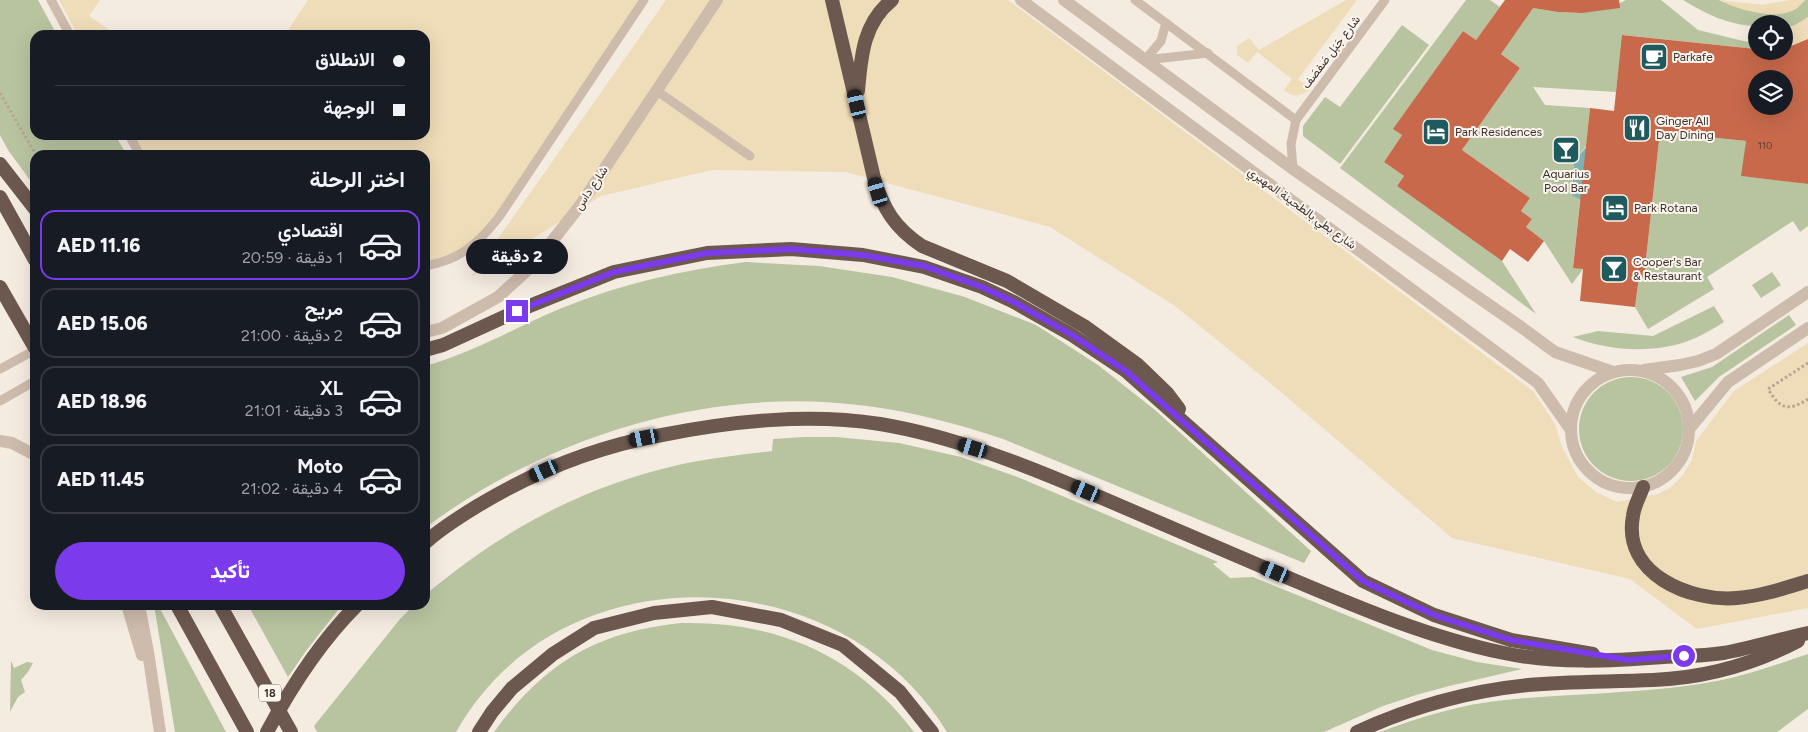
<!DOCTYPE html>
<html lang="ar">
<meta charset="utf-8">
<style>
body{margin:0;font-family:Figtree,Vazirmatn,sans-serif;background:#242831;color:#f1f3f6;direction:rtl;height:100vh;display:flex;flex-direction:column;font-size:19px;white-space:nowrap}
*{box-sizing:border-box;margin:0}
p{font-size:16px;color:#9ea1a6}
.icon{flex:none;width:28px;height:28px;fill:none;stroke:currentColor;stroke-width:2;stroke-linecap:round;stroke-linejoin:round}
.map{position:relative;flex:1;overflow:hidden;direction:ltr}
.panel{position:absolute;left:30px;top:150px;width:400px;height:460px;display:flex;flex-direction:column;background:#171b24;border-radius:15px;box-shadow:0 5px 20px #0002;direction:rtl}
.panel>*{flex:none}
.top-card{position:absolute;left:30px;top:30px;width:400px;height:110px;border-radius:15px;box-shadow:0 5px 20px #0002;direction:rtl;display:grid;align-content:center;height:110px;padding:0 25px;background:#171b24}
.tools{position:absolute;left:1748px;top:15px;display:grid;gap:10px}
.tools a{display:grid;place-items:center;width:45px;height:45px;border-radius:50%;background:#171b24;box-shadow:0 5px 20px #0002;font-size:25px}
.end{position:absolute;width:22px;height:22px;margin:-11px;border:6px solid #7c3aed;background:#fff;box-shadow:0 0 0 2px #fff}
.from{border-radius:50%}
.bubble{position:absolute;height:35px;border-radius:18px;background:#171b24;box-shadow:0 5px 20px #0002;font-size:16px;font-weight:800;line-height:35px;text-align:center;direction:rtl}
.car{position:absolute;width:15px;height:30px;margin:-15px -8px;border-radius:6px;box-shadow:0 0 4px 1px #0007;background:linear-gradient(#222 24%,#8ab4d8 0 40%,#222 0 76%,#8ab4d8 0 86%,#222 0)}
.top-card b{display:flex;align-items:center;gap:18px;height:48px;font-size:19px}
.top-card b+b{border-top:1px solid #363941}
.top-card i{width:12px;height:12px;background:#f1f3f6}
ul{padding:0;list-style:none}
li{display:flex;align-items:center;gap:15px;height:70px;margin:0 10px 8px;padding:0 15px;border:2px solid #363941;border-radius:15px}
li div{flex:1}
li b{display:block;font-size:19px}
li em{font-style:normal;font-weight:800}
li.selected{border-color:#7c3aed}
li>.icon{width:45px;height:45px;stroke-width:1.5}
h2{padding:0 25px;font-size:22px;line-height:60px}
.button{display:flex;gap:10px;margin-top:auto;padding:10px 25px}
.button a{flex:1;height:58px;border-radius:30px;background:#7c3aed;color:#fff;font-size:20px;font-weight:800;line-height:58px;text-align:center}
.map>svg:first-child{display:block}
.green{fill:#b8c4a0}
.sand{fill:#efdcb8}
.water{fill:#7fb0b2}
.building{fill:#c8694b;fill-rule:evenodd}
.lines{fill:none;stroke-linecap:round;stroke-linejoin:round}
.path{stroke:#b9a596;stroke-width:3;stroke-dasharray:2.5 2.5;stroke-linecap:butt}
.service{stroke:#cdbbac;stroke-width:9}
.tertiary{stroke:#cdbbac;stroke-width:12}
.trunk{stroke:#6c584f;stroke-width:14}
.trunk-bridge{stroke:#6c584f;stroke-width:14}
.route{stroke:#7c3aed;stroke-width:6}
.labels{text-anchor:middle;stroke-width:4;stroke-linejoin:round;paint-order:stroke}
.number-label{font-size:10px;fill:#5e3e33}
.shield{fill:#fbf5ee;stroke:#756b66;stroke-width:1}
.shield-label{font-size:11px;font-weight:bold;fill:#3b302b}
.street-label{font-size:12px;fill:#3b302b;stroke:#fbf5ee}
.poi-label{font-size:12px;fill:#3b302b;stroke:#fbf5ee;text-anchor:start}
</style>
<div class="map">
<svg width="1808" height="732" viewBox="0 0 1808 732">
<rect width="100%" height="100%" fill="#f4ebe1"/>
<g class="green">
<path d="M0,0H38L57,35H35V135H115L127,155H35V187L8,150L0,135Z"/>
<path d="M1466,0H1490L1500,7L1476,40L1463,31L1394,129L1402,135L1384,162L1404,176L1397,186L1502,261L1536,314L1340,168Z"/>
<path d="M1626,0H1661L1698,30L1756,44V49L1623,35L1616,92L1533,87L1545,105L1590,108L1586,146L1574,161L1572,194L1580,200L1573,267L1583,269L1572,284L1544,241L1526,227L1532,219L1521,211L1530,198L1462,150L1520,68L1501,54L1529,7C1565,14 1593,17 1626,0Z"/>
<path d="M1683,0H1719L1723,2L1797,8L1805,0H1808V17C1801,22 1793,28 1784,27V24H1756V26C1728,25 1706,14 1683,0Z"/>
<path d="M1402,25L1429,45L1340,164L1303,136V126L1325,97L1340,107Z"/>
<path d="M1660,132L1746,141L1742,176L1808,184V226L1800,232L1793,221L1707,277L1714,289L1648,329L1635,307L1639,277H1644Z"/>
<path d="M746,262L819,266L892,277L965,297L1036,325L1098,365L1155,410L1311,551L1304,563L1003,439C958,424 913,412 867,406C712,385 549,435 425,528V366C473,353 516,327 562,308C621,284 682,270 746,262Z"/>
<path d="M1772,272L1781,285L1761,298L1752,285Z"/>
<path d="M1714,306L1724,322C1710,331 1696,339 1679,344C1646,353 1605,350 1573,337L1598,331L1653,336Z"/>
<path d="M1789,315L1796,325L1719,377L1695,401L1681,377L1712,367Z"/>
<circle cx="1631" cy="429" r="52"/>
<path d="M804,437H836L899,443L961,457L1020,478L1218,562L1213,564L1230,578L1253,577L1432,650L1477,662L1522,669L1449,686L1416,695L1383,706L1324,732H947C840,557 559,548 456,732H317L314,726L400,619L414,605H425L426,594C503,530 580,488 678,465C709,458 741,455 772,451L773,439Z"/>
<path d="M154,605H158L226,732H175Z"/>
<path d="M248,605H342L306,651L288,677Z"/>
<path d="M681,623C777,621 856,655 914,732H494C544,663 596,632 681,623Z"/>
<path d="M1808,654V709L1777,732H1380C1420,717 1462,704 1505,700C1575,693 1647,694 1717,681C1748,675 1779,664 1808,654Z"/>
<path d="M11,661L14,668L27,662L33,663L28,672L21,680L25,692L18,697L10,712Z"/>
</g>
<g class="sand">
<path d="M59,0H100L89,16L117,35H78Z"/>
<path d="M308,0H643L477,245L425,264V155H146L134,135H425V35H285Z"/>
<path d="M666,0H1008L1533,391L1555,424L1562,447L1578,477L1596,492L1617,502L1658,494L1670,488L1682,476L1692,460L1696,441L1734,391L1808,343V608L1697,629L1630,579L1452,538L1269,382L1175,306L1050,227L846,172L712,170L601,196L471,277Z"/>
<path d="M1346,0H1357L1298,79L1311,89C1300,96 1294,99 1284,90L1292,79L1257,52L1248,63L1237,55V46L1249,38L1259,50Z"/>
<path d="M1719,0L1762,5L1790,0H1805C1802,3 1799,7 1796,9C1777,21 1738,10 1719,0Z"/>
<path d="M1808,17V39L1784,49V31L1802,21Z"/>
</g>
<path class="water" d="M1588,145L1582,201L1572,195L1574,161Z"/>
<g class="building">
<path d="M1505,0H1619L1620,8L1582,13L1558,12L1533,8L1501,54L1520,68L1462,150L1530,198L1521,211L1532,219L1526,227L1544,241L1528,262L1510,249L1502,261L1397,186L1404,176L1384,162L1402,135L1393,129L1463,31L1476,40Z"/>
<path d="M1622,35L1756,49V51H1784V49L1808,39V184L1741,176L1746,141L1660,132L1644,277H1639L1635,307L1580,301L1583,269L1573,268L1590,108L1614,111ZM1756,79H1784V106H1756Z"/>
</g>
<g class="lines">
<g class="path">
<path d="M0,93L36,155"/>
<path d="M1808,363L1768,389C1780,409 1788,412 1808,399"/>
</g>
<g class="service">
<path d="M51,0L70,35"/>
<path d="M1135,0L1296,120L1385,0"/>
<path d="M1145,60L1208,53"/>
<path d="M1145,60L1161,41L1166,23"/>
<path d="M657,91L750,156"/>
<path d="M129,135L140,155"/>
<path d="M1293,169L1291,144L1296,120"/>
<path d="M425,266C460,260 478,244 499,217L644,0"/>
<path d="M0,369L35,350"/>
<path d="M0,401L35,381"/>
</g>
<g class="tertiary">
<path d="M1021,0L1538,383L1571,430"/>
<path d="M1064,0L1293,169L1521,327L1555,352L1613,372"/>
<path d="M425,332L442,328L498,297L534,264L579,207L717,0"/>
<circle cx="1630" cy="429" r="59"/>
<path d="M1644,370L1680,365L1698,361L1716,354L1808,292"/>
<path d="M1690,428L1728,382L1808,328"/>
<path d="M0,441L12,443L35,455"/>
<path d="M127,605L142,655"/>
<path d="M139,605L148,652L160,732"/>
</g>
<g class="trunk">
<path d="M832,0L874,178C883,209 895,228 922,246L1007,281L1084,326L1138,365L1167,393L1179,409"/>
<path d="M858,91C861,57 863,23 892,0"/>
<path d="M0,164L35,209"/>
<path d="M0,197L35,260"/>
<path d="M0,287L35,348"/>
<path d="M425,350L443,345L517,311L614,272L707,253L791,249L863,255L924,267L982,287L1014,302L1072,335L1126,371L1363,581L1434,615L1511,640L1593,654"/>
<path d="M1643,487C1640,496 1634,506 1633,516C1622,574 1690,602 1737,598C1762,596 1785,588 1808,581"/>
<path d="M425,543C441,528 461,516 479,505C537,470 595,447 662,435C734,421 807,413 880,424C952,436 1022,464 1088,492C1154,520 1219,548 1284,576C1355,606 1427,637 1504,653C1556,664 1611,661 1664,657C1683,656 1704,656 1723,653C1751,648 1780,639 1808,633"/>
<path d="M177,605L247,732"/>
<path d="M220,605L248,655"/>
<path d="M267,732C291,687 320,642 357,605"/>
<path d="M479,732L492,712L512,688L553,654L594,628L654,613L712,607L781,620L843,645L900,692L932,732"/>
<path d="M1357,732C1411,707 1469,691 1528,685C1569,681 1611,682 1653,680C1703,678 1754,664 1798,641"/>
</g>
<path class="trunk-bridge" d="M248,655L291,732"/>
</g>
<g class="lines">
<path class="route" d="M517,311L614,272L707,253L791,249L863,255L924,266L982,287L1014,302L1072,335L1126,371L1363,581L1434,615L1511,640L1628,660L1684,656"/>
</g>
<defs>
<g id="cafe-square" transform="scale(1.4375)"><rect x="-9" y="-9" width="18" height="18" rx="4" fill="#1f5a5e" stroke="#fbf5ee"/><path d="M-5.5-4.5H6V0H3Q3 3.5 0 3.5H-2.5Q-5.5 3.5-5.5 0ZM3-3.2v2h1.7v-2ZM-6 4.5H4V6H-6Z" fill="#fff"/></g>
<g id="restaurant-square" transform="scale(1.4375)"><rect x="-9" y="-9" width="18" height="18" rx="4" fill="#1f5a5e" stroke="#fbf5ee"/><path d="M-5-6h1v4h1v-4h1v4h1v-4h1v5L-1.5 .5V6h-2V.5L-5-1ZM5-6V6H3V1.5H1.5Q1.5-4 5-6Z" fill="#fff"/></g>
<g id="hotel-square" transform="scale(1.4375)"><rect x="-9" y="-9" width="18" height="18" rx="4" fill="#1f5a5e" stroke="#fbf5ee"/><path d="M-6-4.5h1.5V1H6V5H4.5V3h-9V5H-6ZM-4 0a1.8 1.8 0 1 1 3.6 0ZM.5 0V-2.5h3Q6-2.5 6 0Z" fill="#fff"/></g>
<g id="bar-square" transform="scale(1.4375)"><rect x="-9" y="-9" width="18" height="18" rx="4" fill="#1f5a5e" stroke="#fbf5ee"/><path d="M-6-5H6L.8 .8V4.5H3.5V6h-7V4.5H-.8V.8Z" fill="#fff"/></g>
</defs>
<g fill-rule="evenodd">
<use href="#cafe-square" x="1654" y="57"/>
<use href="#restaurant-square" x="1637" y="128"/>
<use href="#hotel-square" x="1436" y="132"/>
<use href="#bar-square" x="1566" y="150"/>
<use href="#hotel-square" x="1615" y="208"/>
<use href="#bar-square" x="1614" y="269"/>
</g>
<g class="labels">
<g class="number-label">
<text x="1765" y="149">110</text>
</g>
<rect class="shield" x="259" y="684.5" width="22" height="17" rx="4"/>
<g class="shield-label">
<text x="270" y="697">18</text>
</g>
<g class="street-label">
<text transform="translate(1331 52) rotate(-53)" y="4">شارع جَبَل صَفصَف</text>
<text transform="translate(591 188) rotate(-56)" y="4">شارع داس</text>
<text transform="translate(1302 208) rotate(36)" y="4">شارع بطي بالطحينة المهيري</text>
</g>
<g class="poi-label">
<text x="1673" y="61">Parkafe</text>
<text x="1656" y="125">Ginger All<tspan x="1656" dy="14">Day Dining</tspan></text>
<text x="1455" y="136">Park Residences</text>
<text x="1566" y="178" text-anchor="middle">Aquarius<tspan x="1566" dy="14">Pool Bar</tspan></text>
<text x="1634" y="212">Park Rotana</text>
<text x="1633" y="266">Cooper's Bar<tspan x="1633" dy="14">&amp; Restaurant</tspan></text>
</g>
</g>
</svg>
<div class="tools">
<a><svg class="icon" aria-label="locate" viewBox="0 0 24 24"><circle cx="12" cy="12" r="6"/><path d="M12 2v4M12 18v4M2 12h4M18 12h4"/></svg></a>
<a><svg class="icon" aria-label="layers" viewBox="0 0 24 24"><path d="M12 4l9 5-9 5-9-5zM3 14l9 5 9-5"/></svg></a>
</div>
<i class="end from" style="left:1684px;top:656px"></i>
<i class="end" style="left:517px;top:311px"></i>
<div class="bubble" style="left:466px;top:239px;width:102px">2 دقيقة</div>
<i class="car" style="left:857px;top:104px;rotate:347deg"></i>
<i class="car" style="left:878px;top:192px;rotate:343deg"></i>
<i class="car" style="left:644px;top:438px;rotate:259deg"></i>
<i class="car" style="left:973px;top:448px;rotate:287deg"></i>
<i class="car" style="left:544px;top:471px;rotate:245deg"></i>
<i class="car" style="left:1086px;top:491px;rotate:293deg"></i>
<i class="car" style="left:1275px;top:572px;rotate:293deg"></i>
<div class="top-card">
<b><i class="from"></i>الانطلاق</b>
<b><i></i>الوجهة</b>
</div>
<section class="panel">
<h2>اختر الرحلة</h2>
<ul>
<li class="selected"><svg class="icon" aria-label="car" viewBox="0 0 24 24"><path d="M5 17H2v-5l4-1 3-4h7l3 4 3 1v5h-3M9 17h6M6 11h13"/><circle cx="7" cy="17" r="2"/><circle cx="17" cy="17" r="2"/></svg><div><b>اقتصادي</b><p>1 دقيقة · 20:59</p></div><em>AED 11.16</em></li>
<li><svg class="icon" aria-label="car" viewBox="0 0 24 24"><path d="M5 17H2v-5l4-1 3-4h7l3 4 3 1v5h-3M9 17h6M6 11h13"/><circle cx="7" cy="17" r="2"/><circle cx="17" cy="17" r="2"/></svg><div><b>مريح</b><p>2 دقيقة · 21:00</p></div><em>AED 15.06</em></li>
<li><svg class="icon" aria-label="car" viewBox="0 0 24 24"><path d="M5 17H2v-5l4-1 3-4h7l3 4 3 1v5h-3M9 17h6M6 11h13"/><circle cx="7" cy="17" r="2"/><circle cx="17" cy="17" r="2"/></svg><div><b>XL</b><p>3 دقيقة · 21:01</p></div><em>AED 18.96</em></li>
<li><svg class="icon" aria-label="car" viewBox="0 0 24 24"><path d="M5 17H2v-5l4-1 3-4h7l3 4 3 1v5h-3M9 17h6M6 11h13"/><circle cx="7" cy="17" r="2"/><circle cx="17" cy="17" r="2"/></svg><div><b>Moto</b><p>4 دقيقة · 21:02</p></div><em>AED 11.45</em></li>
</ul>
<div class="button"><a>تأكيد</a></div>
</section>
</div>
